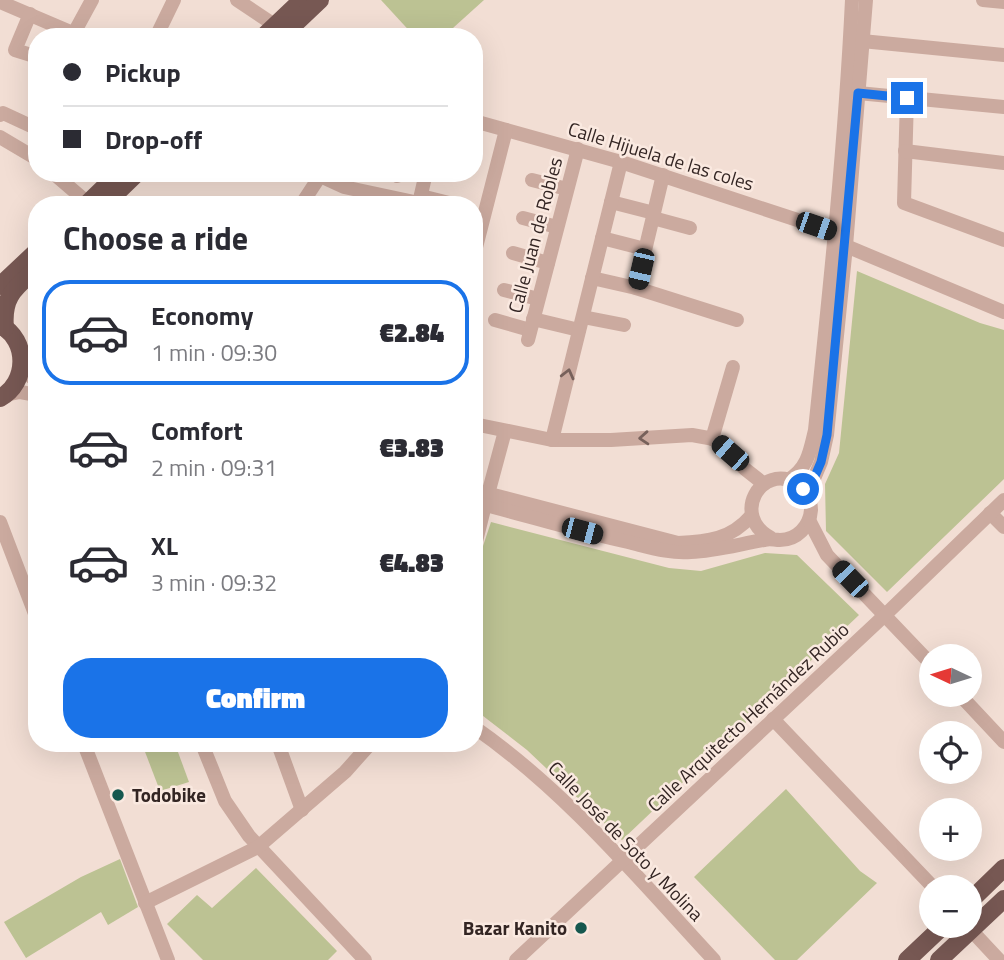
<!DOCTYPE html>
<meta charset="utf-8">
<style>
body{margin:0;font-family:"Titillium Web",sans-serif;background:#f7f7f7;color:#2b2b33;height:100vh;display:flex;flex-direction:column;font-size:26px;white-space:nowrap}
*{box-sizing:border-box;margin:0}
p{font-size:23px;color:#7c7c81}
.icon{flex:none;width:38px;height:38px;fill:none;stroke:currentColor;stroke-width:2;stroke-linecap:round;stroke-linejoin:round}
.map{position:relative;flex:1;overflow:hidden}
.details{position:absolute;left:28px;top:196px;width:455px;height:556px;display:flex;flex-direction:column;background:#fff;border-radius:28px;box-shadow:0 7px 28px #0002}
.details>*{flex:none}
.top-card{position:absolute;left:28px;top:28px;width:455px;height:154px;border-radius:28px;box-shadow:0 7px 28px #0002;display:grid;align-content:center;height:154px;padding:0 35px;background:#fff}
.needle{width:46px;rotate:274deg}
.tools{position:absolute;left:919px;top:644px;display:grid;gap:14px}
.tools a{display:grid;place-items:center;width:63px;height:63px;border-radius:50%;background:#fff;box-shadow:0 7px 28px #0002;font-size:35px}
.end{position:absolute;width:32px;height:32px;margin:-16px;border:9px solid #1a73e8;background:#fff;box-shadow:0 0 0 4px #fff}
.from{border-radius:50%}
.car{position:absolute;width:21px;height:42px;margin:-21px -10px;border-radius:9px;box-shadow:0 0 5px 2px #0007;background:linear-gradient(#222 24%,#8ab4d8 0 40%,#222 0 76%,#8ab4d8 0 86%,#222 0)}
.top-card b{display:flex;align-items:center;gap:24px;height:66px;font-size:26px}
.top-card b+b{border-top:2px solid #e1e1e2}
.top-card i{width:18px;height:18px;background:#2b2b33}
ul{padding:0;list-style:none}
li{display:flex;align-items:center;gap:21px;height:105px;margin:0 14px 10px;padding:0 21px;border:4px solid transparent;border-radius:28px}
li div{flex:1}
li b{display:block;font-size:26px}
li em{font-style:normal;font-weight:800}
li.active{border-color:#1a73e8}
li>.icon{width:63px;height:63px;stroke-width:1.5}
h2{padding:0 35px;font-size:32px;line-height:84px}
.cta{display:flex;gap:14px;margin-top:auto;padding:14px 35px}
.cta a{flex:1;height:80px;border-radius:28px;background:#1a73e8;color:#fff;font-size:28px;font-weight:800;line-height:80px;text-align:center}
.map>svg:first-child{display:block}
.green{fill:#bcc293}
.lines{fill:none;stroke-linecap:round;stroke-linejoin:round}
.minor{stroke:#cbaa9f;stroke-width:14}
.major{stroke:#775853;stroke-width:18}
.oneway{stroke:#77615b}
.route{stroke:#1a73e8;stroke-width:9}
.poi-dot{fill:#16584f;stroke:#fae9e0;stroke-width:2.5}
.labels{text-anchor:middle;stroke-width:5;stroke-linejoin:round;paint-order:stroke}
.street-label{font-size:19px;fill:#332523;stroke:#fae9e0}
.poi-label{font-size:19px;font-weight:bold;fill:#332523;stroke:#fae9e0;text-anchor:start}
</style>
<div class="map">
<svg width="1004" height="960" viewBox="0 0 1004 960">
<rect width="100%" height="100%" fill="#f2ded4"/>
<g class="green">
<path d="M381,0H484L443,37H415Z"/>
<path d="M857,271L980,323L1004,330V479L887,592L826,531L825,484L839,453Z"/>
<path d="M491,522L669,568L701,571L765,553L797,555L859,615L622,840L527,750L474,709V573Z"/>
<path d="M142,744H175L189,782L160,791Z"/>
<path d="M786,789L860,871L877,883L797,960H775L694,877Z"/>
<path d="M120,859L138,907L108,925L101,912L26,958L4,922L81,877Z"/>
<path d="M256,868L337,951L328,960H203L167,924L197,895L212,908Z"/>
</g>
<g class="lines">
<g class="minor">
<path d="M237,0L282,30"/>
<path d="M983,0L1004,2"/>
<path d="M0,2L82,37"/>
<path d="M30,14L15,50L31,55"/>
<path d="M74,33L92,0"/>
<path d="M156,37L174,0"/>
<path d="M862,41L1004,55"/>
<path d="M858,93L1004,107"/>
<path d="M907,98L904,203L1004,240"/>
<path d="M0,115L3,113L31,126L37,116"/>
<path d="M474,121L621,162L834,232"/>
<path d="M0,137L37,159"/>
<path d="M905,151L1004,163"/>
<path d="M53,173L88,203"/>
<path d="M320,176L344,187L419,203"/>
<path d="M397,176L399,173"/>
<path d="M532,180L567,189"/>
<path d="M421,196L457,205"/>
<path d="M611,202L654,213"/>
<path d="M419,203L426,173"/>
<path d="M301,205L322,173"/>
<path d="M523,218L557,227"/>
<path d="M653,218L690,228"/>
<path d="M602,238L645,249"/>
<path d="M846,246L1004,312"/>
<path d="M513,253L548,263"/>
<path d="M474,255L506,130"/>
<path d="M592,278L636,288L737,320"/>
<path d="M636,288L663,175"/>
<path d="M504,290L538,299"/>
<path d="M583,317L624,325"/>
<path d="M533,319L579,330"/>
<path d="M495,320L530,330"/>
<path d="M528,340L578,149"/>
<path d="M22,359L27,373L37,382"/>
<path d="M5,395L20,392L37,395"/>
<path d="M474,424L552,440H611L692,435L714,439L745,469L764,484"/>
<path d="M712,439L733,367"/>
<path d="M552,440L621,162"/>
<path d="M788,480C808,468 810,451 815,430C830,287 845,144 852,0"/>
<path d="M474,490L678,543C708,542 731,539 751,516"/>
<path d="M488,494L505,431"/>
<path d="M807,495L821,462L827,435L846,246L866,0"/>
<path d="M474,502C526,515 576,531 628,542C649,547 670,554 691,552C715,551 740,544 764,540C770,538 774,540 780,540C797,540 810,526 811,510C811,500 805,489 796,483C761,463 730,516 771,538"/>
<path d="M990,513L1004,527"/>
<path d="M809,520L827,555L931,664"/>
<path d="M0,522L37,619"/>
<path d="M474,549L485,505"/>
<path d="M960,695L1004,742"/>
<path d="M773,719L933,887"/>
<path d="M474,727C566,791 638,878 714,960"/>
<path d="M84,744L168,960"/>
<path d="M202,744L225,801L249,836L365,960"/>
<path d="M278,744L302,810"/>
<path d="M145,903L258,847L345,772L370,744"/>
<path d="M971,930L999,960"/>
<path d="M516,960L885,615L1004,500"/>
</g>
<g class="major">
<path d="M263,37L302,0"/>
<path d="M281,37L320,0"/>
<path d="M86,205L119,173"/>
<path d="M104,205L137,173"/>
<path d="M0,286L37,251"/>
<path d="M0,325C29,340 28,383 0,398"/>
<path d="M5,328C2,296 15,288 37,268"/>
<path d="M970,901L1004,868"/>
<path d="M907,960L943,926"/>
<path d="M939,960L1004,899"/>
</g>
</g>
<defs><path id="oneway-chevron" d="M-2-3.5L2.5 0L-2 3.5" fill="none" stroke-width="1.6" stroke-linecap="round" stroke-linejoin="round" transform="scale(1.75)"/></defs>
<g class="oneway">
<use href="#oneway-chevron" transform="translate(568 374) rotate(-76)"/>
<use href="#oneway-chevron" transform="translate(644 438) rotate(176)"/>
</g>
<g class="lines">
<path class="route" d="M803,489L807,495L821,462L827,435L858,93L907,98"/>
</g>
<g class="poi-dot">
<circle cx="118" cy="795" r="7"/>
<circle cx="581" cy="928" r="7"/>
</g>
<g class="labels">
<g class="street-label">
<text transform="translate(661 156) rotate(17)" y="7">Calle Hijuela de las coles</text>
<text transform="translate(535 235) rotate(-75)" y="7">Calle Juan de Robles</text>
<text transform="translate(748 717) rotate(-43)" y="7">Calle Arquitecto Hernández Rubio</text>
<text transform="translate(626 841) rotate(46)" y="7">Calle José de Soto y Molina</text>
</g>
<g class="poi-label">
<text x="132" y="802">Todobike</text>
<text x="567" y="935" text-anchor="end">Bazar Kanito</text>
</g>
</g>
</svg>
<div class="tools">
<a><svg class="needle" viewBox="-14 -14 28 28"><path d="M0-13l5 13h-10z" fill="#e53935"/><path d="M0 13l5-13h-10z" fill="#7c7c81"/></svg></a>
<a><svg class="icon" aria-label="locate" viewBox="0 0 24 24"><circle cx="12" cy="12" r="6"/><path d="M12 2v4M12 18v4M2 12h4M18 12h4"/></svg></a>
<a>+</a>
<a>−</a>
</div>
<i class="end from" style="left:803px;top:489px"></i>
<i class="end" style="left:907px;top:98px"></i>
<i class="car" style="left:816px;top:226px;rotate:109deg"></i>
<i class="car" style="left:641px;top:269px;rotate:193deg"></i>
<i class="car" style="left:730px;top:453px;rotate:311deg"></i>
<i class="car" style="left:582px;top:531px;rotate:105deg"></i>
<i class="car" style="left:850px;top:579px;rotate:316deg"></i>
<div class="top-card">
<b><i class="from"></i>Pickup</b>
<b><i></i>Drop-off</b>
</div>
<section class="details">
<h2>Choose a ride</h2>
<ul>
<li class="active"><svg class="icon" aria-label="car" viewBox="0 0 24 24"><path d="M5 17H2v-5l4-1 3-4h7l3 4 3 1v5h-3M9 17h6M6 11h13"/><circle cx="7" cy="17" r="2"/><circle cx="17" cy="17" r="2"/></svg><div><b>Economy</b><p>1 min · 09:30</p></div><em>€2.84</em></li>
<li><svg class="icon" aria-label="car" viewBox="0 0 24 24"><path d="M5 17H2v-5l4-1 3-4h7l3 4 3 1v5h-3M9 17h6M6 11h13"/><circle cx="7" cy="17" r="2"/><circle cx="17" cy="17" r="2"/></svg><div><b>Comfort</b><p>2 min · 09:31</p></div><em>€3.83</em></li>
<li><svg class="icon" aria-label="car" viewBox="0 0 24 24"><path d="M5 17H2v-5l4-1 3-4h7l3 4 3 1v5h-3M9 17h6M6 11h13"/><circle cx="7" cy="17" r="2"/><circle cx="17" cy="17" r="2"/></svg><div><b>XL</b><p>3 min · 09:32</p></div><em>€4.83</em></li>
</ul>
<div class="cta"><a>Confirm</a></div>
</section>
</div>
